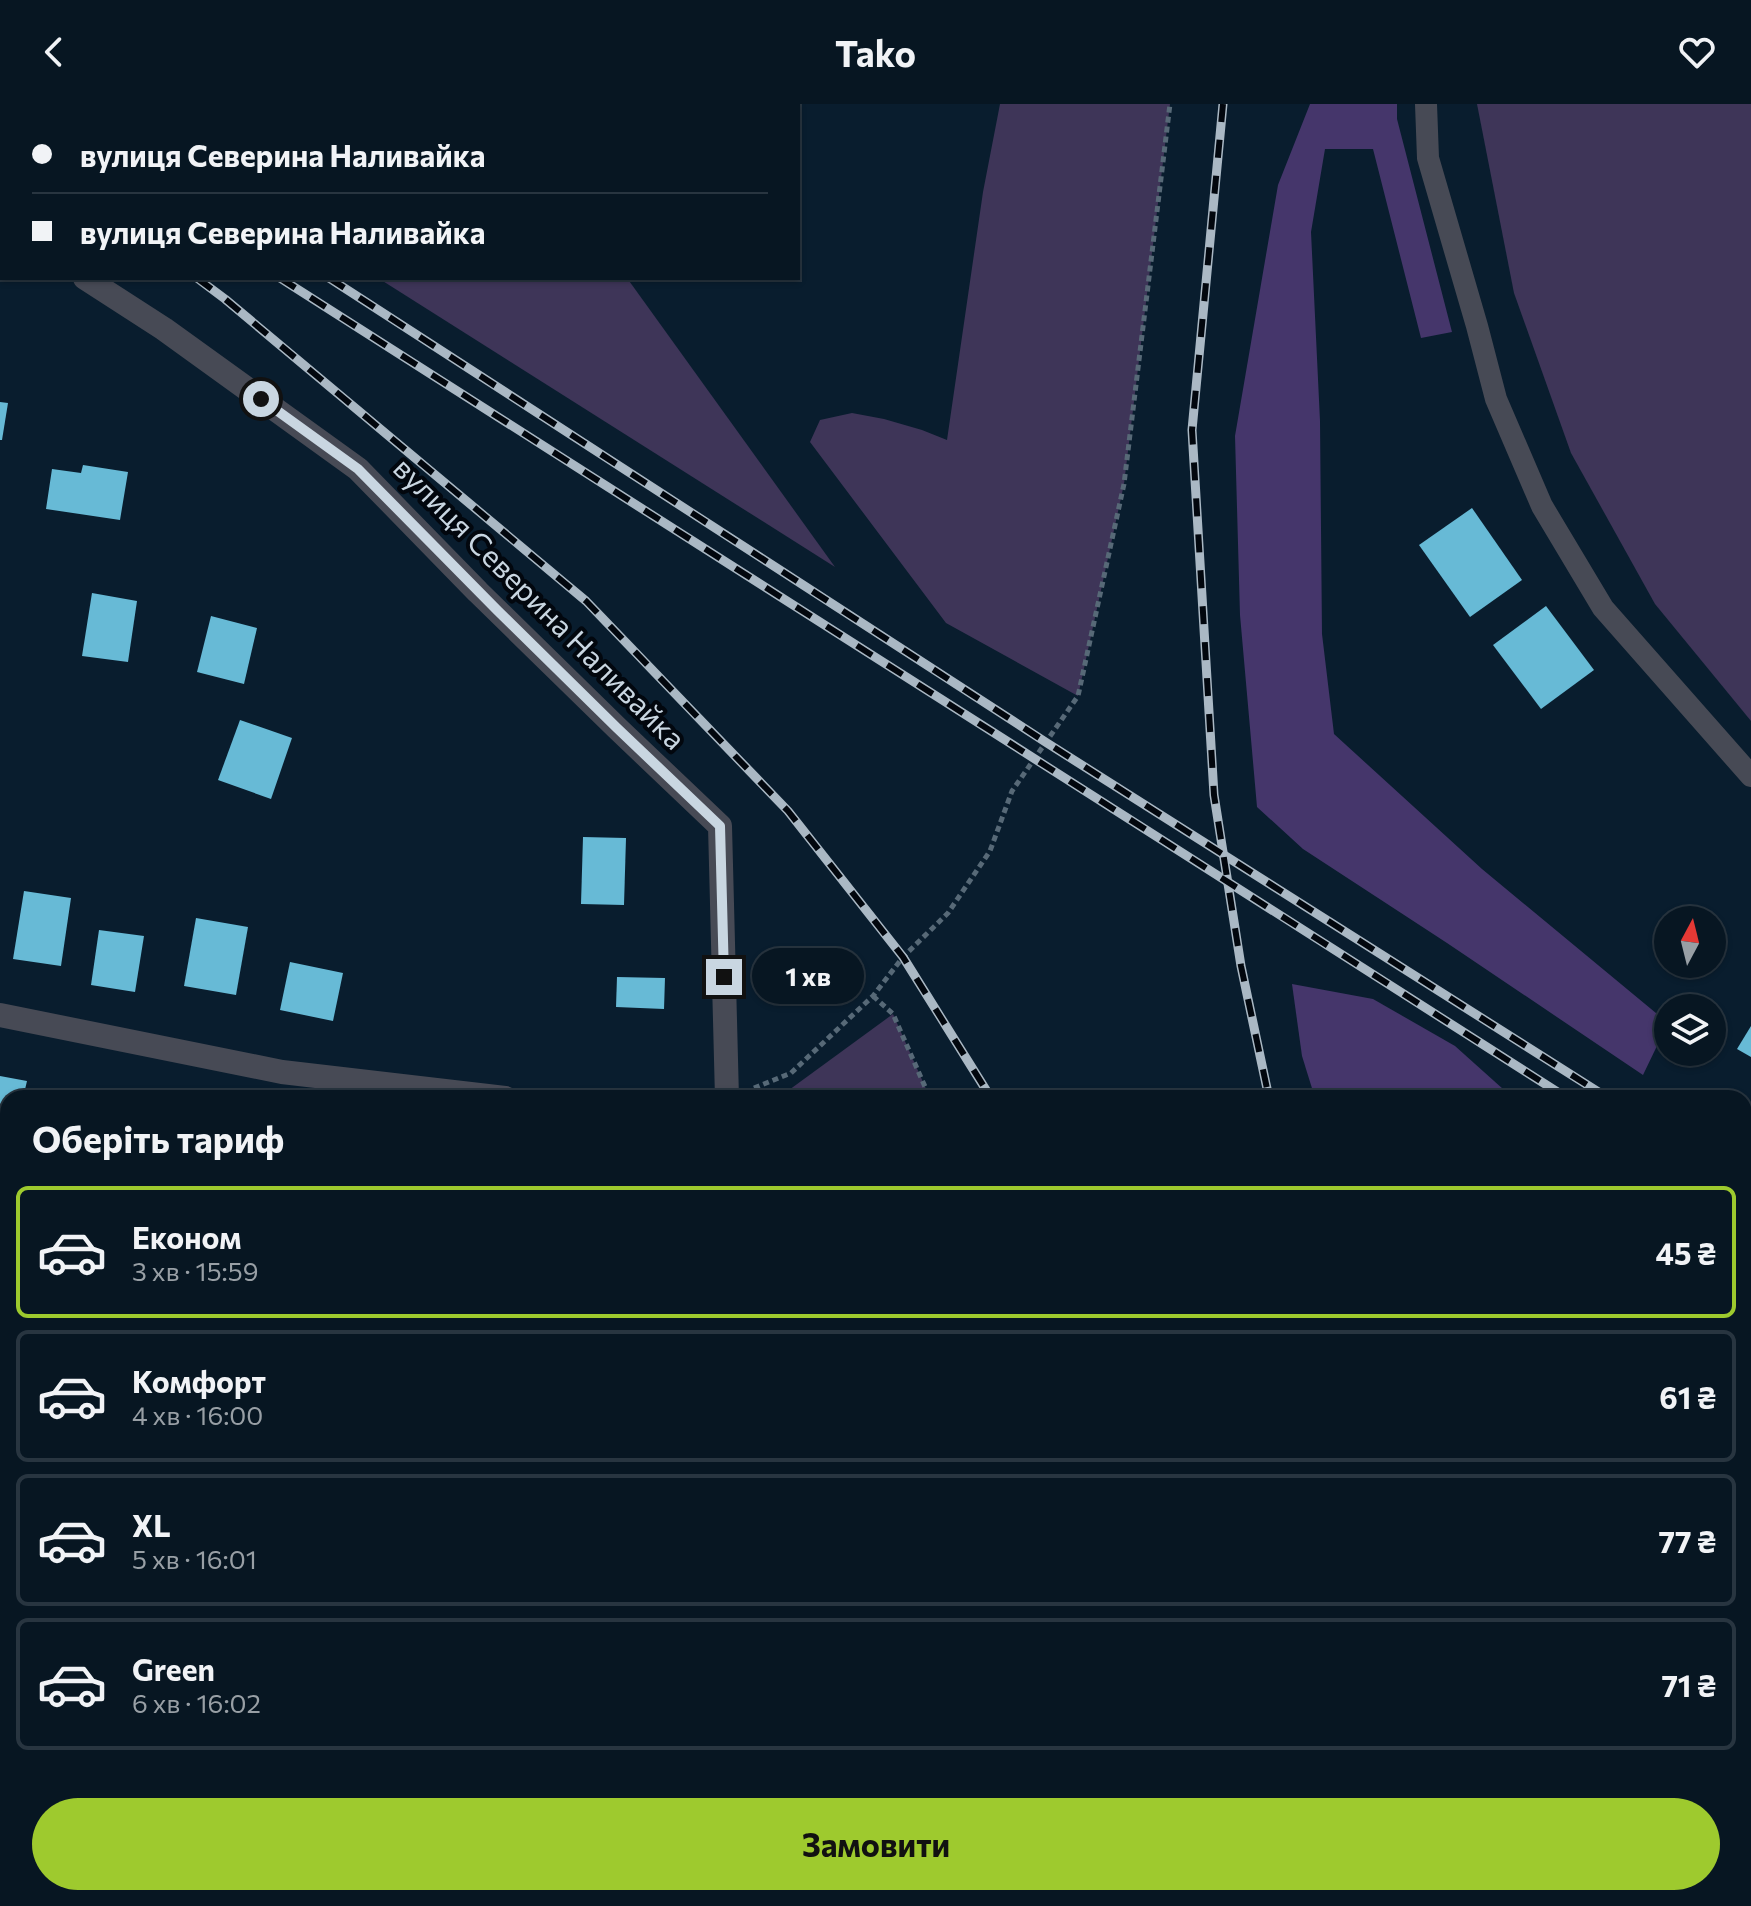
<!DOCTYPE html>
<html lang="uk">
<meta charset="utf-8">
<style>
body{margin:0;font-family:Commissioner,sans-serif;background:#101f2a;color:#f1f3f6;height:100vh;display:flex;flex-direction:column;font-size:30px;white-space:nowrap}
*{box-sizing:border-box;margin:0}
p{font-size:26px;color:#989fa5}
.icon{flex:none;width:44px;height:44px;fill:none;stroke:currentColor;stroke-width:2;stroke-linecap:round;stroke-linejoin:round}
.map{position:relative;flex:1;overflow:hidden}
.panel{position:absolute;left:0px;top:986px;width:1752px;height:816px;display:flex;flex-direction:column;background:#071622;border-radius:24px 24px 0 0;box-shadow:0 2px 6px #0004,0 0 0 2px #283540}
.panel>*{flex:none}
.banner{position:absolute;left:0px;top:0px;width:800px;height:176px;box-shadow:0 2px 6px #0004,0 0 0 2px #283540;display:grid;align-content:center;height:176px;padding:0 32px;background:#071622}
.needle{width:52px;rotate:7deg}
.controls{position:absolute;left:1654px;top:802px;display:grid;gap:16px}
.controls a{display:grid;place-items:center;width:72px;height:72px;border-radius:50%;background:#071622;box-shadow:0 2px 6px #0004,0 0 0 2px #283540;font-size:40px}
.end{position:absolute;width:36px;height:36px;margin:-18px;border:10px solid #c9d6e1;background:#111;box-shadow:0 0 0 4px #111}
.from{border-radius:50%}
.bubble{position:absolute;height:56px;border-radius:28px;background:#071622;box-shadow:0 2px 6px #0004,0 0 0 2px #283540;font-size:26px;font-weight:700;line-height:56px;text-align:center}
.banner b{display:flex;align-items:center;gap:28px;height:76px;font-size:30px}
.banner b+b{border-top:2px solid #283540}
.banner i{width:20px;height:20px;background:#f1f3f6}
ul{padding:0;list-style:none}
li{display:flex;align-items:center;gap:24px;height:132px;margin:0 16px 12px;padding:0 16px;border:4px solid #283540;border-radius:12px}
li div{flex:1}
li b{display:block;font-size:30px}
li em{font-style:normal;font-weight:700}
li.active{border-color:#9eca2e}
li>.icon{width:72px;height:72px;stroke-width:1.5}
h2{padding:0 32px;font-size:36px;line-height:96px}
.button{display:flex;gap:16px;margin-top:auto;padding:16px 32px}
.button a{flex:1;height:92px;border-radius:48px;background:#9eca2e;color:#111;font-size:32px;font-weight:700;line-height:92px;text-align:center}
header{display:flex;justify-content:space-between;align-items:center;height:104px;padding:0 32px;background:#071622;font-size:36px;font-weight:700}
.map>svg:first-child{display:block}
.green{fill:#3e3558}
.forest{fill:#45366b}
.building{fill:#67bad6}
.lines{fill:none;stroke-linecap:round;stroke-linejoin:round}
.path{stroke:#576977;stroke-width:5;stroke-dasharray:6 4;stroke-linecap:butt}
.lane{stroke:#474a55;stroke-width:22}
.street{stroke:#474a55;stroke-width:24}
.rail-casing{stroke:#aab8c4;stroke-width:9}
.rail{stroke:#02070e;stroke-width:6;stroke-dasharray:18;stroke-linecap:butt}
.route{stroke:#c9d6e1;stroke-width:10}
.labels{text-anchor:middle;stroke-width:8;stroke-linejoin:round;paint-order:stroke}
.street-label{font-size:30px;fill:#c9d6e1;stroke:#02070e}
</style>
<header><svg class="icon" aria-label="back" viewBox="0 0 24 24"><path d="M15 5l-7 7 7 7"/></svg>Tako<svg class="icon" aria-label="heart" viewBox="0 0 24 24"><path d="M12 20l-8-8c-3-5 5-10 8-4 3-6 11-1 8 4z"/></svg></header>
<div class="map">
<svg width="1751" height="1802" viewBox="0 0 1751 1802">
<rect width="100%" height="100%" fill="#091d2e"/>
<g class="green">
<path d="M108,0H502L504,2H111Z"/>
<path d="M1000,0H1170L1124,380L1078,592L946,519L810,338L820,316L852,309L884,315L922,326L947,336L983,88Z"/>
<path d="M1477,0H1751V617L1655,500L1571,349L1514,189Z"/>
<path d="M378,174H627L835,463Z"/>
<path d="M893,910L930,994H778Z"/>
<path d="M1744,1262L1751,1267V1802H1624L1621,1794H1744Z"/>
<path d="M0,1693L8,1694V1794H268L317,1801L318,1794H368L366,1802H0Z"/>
<path d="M957,1794H1255L1260,1802H953Z"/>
</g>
<g class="forest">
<path d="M1310,0H1397V15L1452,228L1421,234L1373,45H1325L1311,128L1320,317L1322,530L1334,630L1482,765L1668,919L1643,971L1447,839L1303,745L1257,703L1240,511L1235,332L1278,81Z"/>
<path d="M1292,880L1373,895L1455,942L1513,994H1315L1302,952Z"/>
<path d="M1744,1160L1751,1164V1256L1744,1252Z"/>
</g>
<g class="building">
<path d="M0,298L8,299L2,336H0Z"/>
<path d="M83,361L128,368L120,416L46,405L52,365L81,369Z"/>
<path d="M1472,404L1522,476L1470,513L1419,441Z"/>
<path d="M92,489L137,497L128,558L82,552Z"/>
<path d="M1546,502L1594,566L1541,605L1493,541Z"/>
<path d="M211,512L257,524L244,580L197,568Z"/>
<path d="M240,616L292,634L271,695L218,676Z"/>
<path d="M583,733L626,734L624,801L581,800Z"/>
<path d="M24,787L71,794L61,862L13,855Z"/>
<path d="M196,814L248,823L236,891L184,882Z"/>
<path d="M99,826L144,832L135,888L91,881Z"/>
<path d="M290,858L343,869L333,917L280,906Z"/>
<path d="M617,873L665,874L664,905L616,903Z"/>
<path d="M1751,922V953L1737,945Z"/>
<path d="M0,972L27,977L23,994H8V1039L0,1037Z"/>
<path d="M1,1205L8,1206V1263L0,1262Z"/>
<path d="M753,1794H834L833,1802H752Z"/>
<path d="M848,1794H873L871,1802H846Z"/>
</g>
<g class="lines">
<g class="path">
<path d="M873,892L893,910L930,994"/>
<path d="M754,984L791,969L873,892L903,853L948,809L990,747L1012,687L1078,592L1124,380L1170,0"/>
<path d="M1255,1794L1260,1802"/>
</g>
<path class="lane" d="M1426,0L1428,54L1477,222L1496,295L1542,402L1603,504L1751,672"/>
<g class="street">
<path d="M0,119L2,120"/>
<path d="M85,174L164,225L358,365L478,488L617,624L720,722L727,994"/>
<path d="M0,911L282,968L505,994"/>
<path d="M0,1498L8,1500"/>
<path d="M709,1802L710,1794"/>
</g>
<g class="rail-casing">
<g id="rail">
<path d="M8,0L11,2"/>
<path d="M59,0L62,2"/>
<path d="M1223,0L1192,326L1214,691L1241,862L1269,994"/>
<path d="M0,29L2,30"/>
<path d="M197,174L225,195L586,497L788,707L903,853L991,994"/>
<path d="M280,174L1567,994"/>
<path d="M329,174L1047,639L1608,994"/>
<path d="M1744,1080L1751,1084"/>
<path d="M1744,1107L1751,1111"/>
<path d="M1403,1794L1407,1802"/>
<path d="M1524,1794L1528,1802"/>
</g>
</g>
<use href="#rail" class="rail"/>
</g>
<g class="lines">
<path class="route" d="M261,295L358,365L498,507L617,624L720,722L724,873"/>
</g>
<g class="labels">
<g class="street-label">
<text transform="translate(539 500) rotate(45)" y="10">вулиця Северина Наливайка</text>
</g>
</g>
</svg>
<div class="controls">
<a><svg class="needle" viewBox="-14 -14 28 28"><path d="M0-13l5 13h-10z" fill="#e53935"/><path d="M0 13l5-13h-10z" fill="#989fa5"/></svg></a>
<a><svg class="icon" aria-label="layers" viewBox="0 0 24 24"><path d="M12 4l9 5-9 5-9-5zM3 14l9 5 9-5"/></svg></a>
</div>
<i class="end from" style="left:261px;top:295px"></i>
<i class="end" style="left:724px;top:873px"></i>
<div class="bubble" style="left:752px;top:844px;width:112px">1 хв</div>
<div class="banner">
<b><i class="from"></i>вулиця Северина Наливайка</b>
<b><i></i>вулиця Северина Наливайка</b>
</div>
<section class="panel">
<h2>Оберіть тариф</h2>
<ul>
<li class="active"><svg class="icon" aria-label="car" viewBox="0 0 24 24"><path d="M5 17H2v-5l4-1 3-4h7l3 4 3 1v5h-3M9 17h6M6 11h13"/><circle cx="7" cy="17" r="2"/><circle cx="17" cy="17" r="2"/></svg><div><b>Економ</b><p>3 хв · 15:59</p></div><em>45 ₴</em></li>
<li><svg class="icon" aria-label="car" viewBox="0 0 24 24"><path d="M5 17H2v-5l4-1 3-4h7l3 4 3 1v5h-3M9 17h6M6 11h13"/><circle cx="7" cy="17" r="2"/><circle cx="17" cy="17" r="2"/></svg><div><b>Комфорт</b><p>4 хв · 16:00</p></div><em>61 ₴</em></li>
<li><svg class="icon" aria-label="car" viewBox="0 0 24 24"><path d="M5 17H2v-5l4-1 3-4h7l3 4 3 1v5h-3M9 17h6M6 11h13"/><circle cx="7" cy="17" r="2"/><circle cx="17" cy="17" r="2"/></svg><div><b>XL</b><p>5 хв · 16:01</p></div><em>77 ₴</em></li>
<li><svg class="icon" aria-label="car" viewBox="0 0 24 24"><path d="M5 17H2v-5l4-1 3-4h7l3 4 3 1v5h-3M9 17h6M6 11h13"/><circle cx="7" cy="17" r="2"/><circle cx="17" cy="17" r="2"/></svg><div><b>Green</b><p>6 хв · 16:02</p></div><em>71 ₴</em></li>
</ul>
<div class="button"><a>Замовити</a></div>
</section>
</div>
